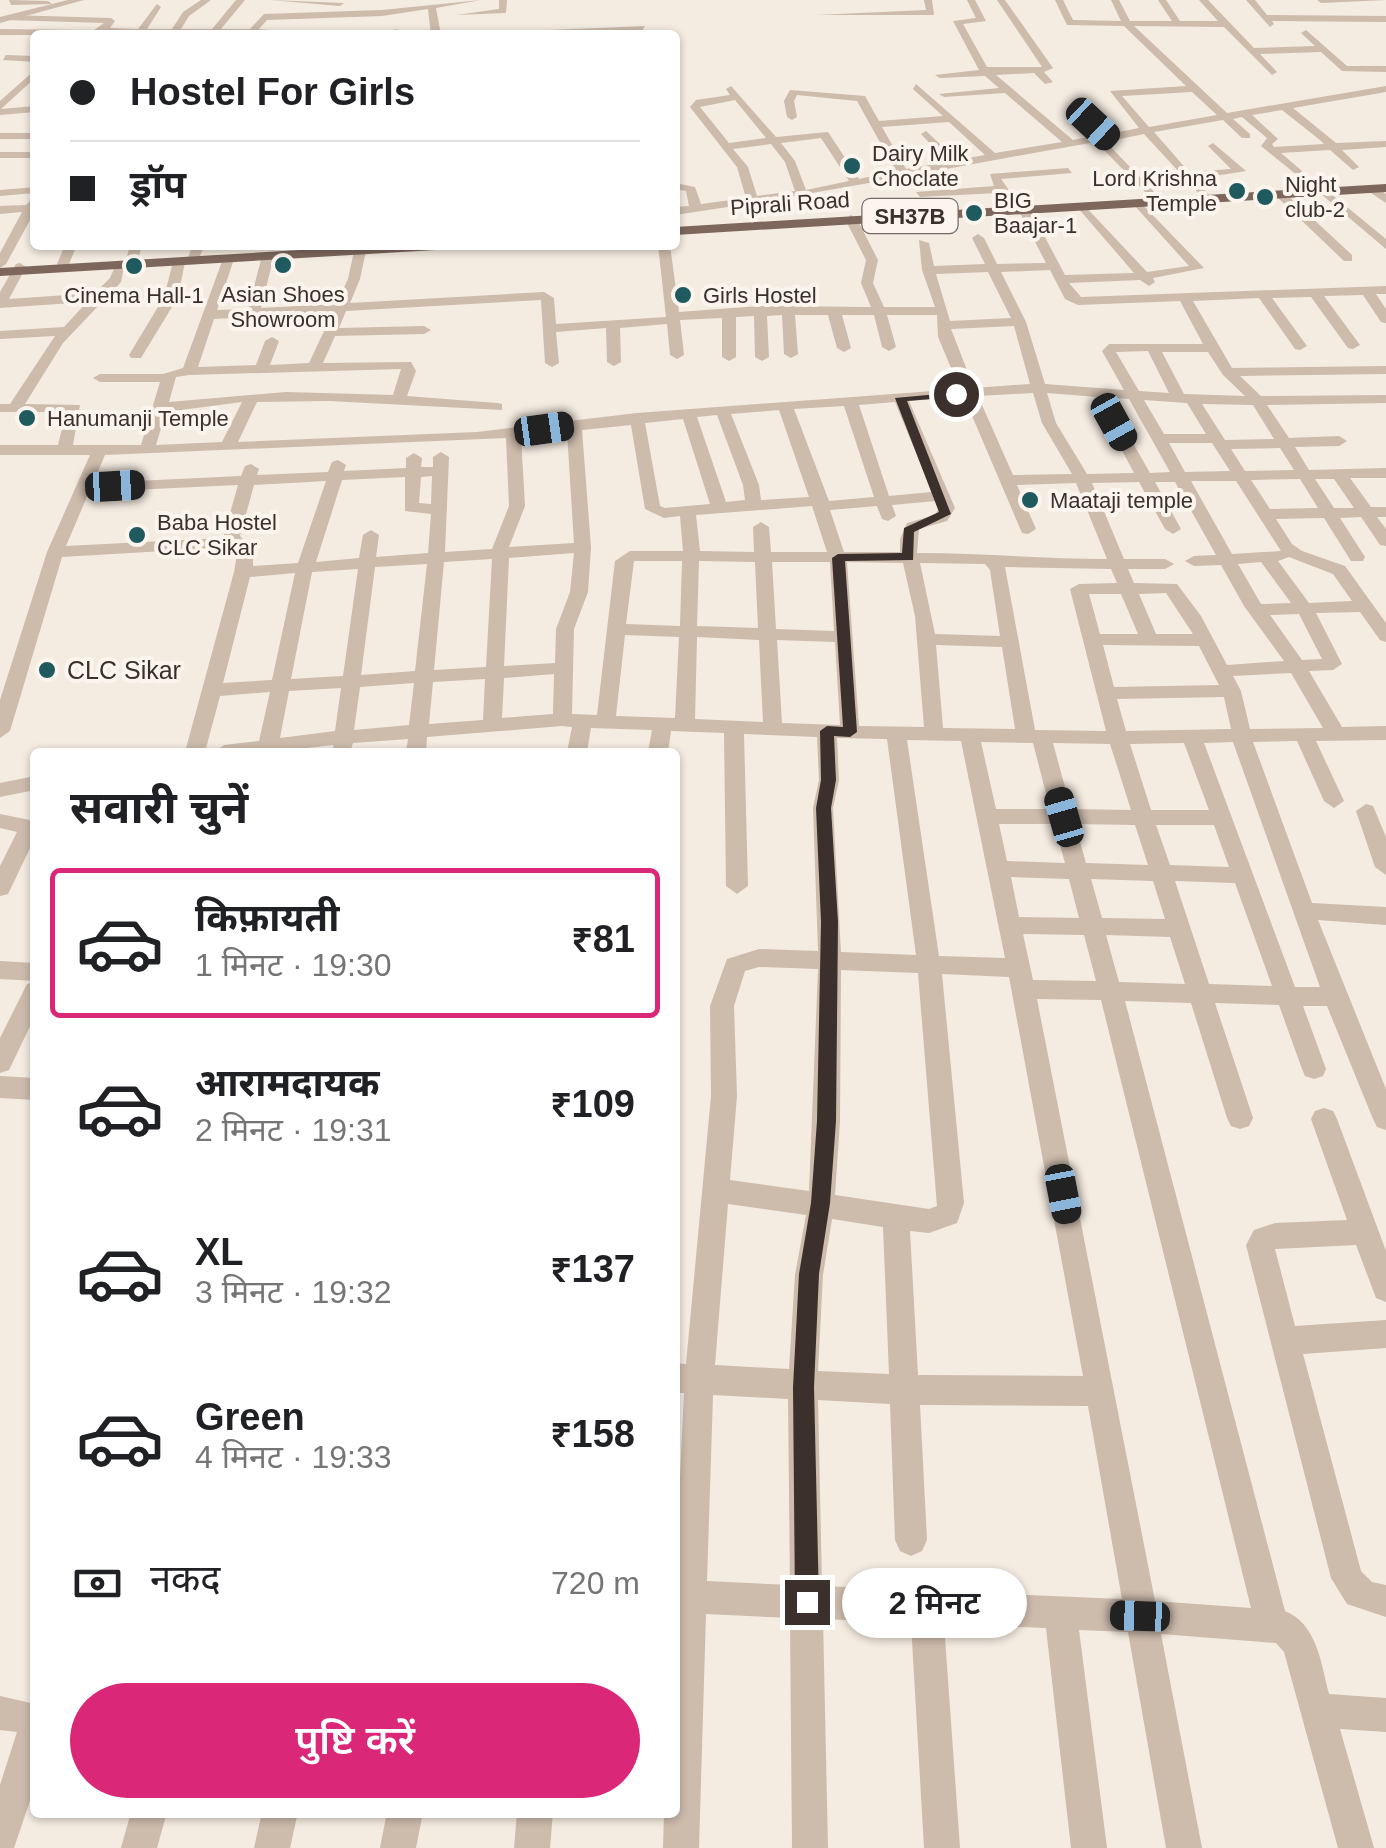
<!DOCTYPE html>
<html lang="hi">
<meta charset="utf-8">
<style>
body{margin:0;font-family:Arial,"Noto Sans Devanagari",sans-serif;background:#f6f6f6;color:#202124;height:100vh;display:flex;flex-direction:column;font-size:38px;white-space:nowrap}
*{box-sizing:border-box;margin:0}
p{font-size:32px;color:#757577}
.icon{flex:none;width:55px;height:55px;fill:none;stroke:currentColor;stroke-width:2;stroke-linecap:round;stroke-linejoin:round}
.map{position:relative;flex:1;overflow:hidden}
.panel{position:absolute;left:30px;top:748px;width:650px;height:1070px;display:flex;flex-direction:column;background:#fff;border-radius:10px;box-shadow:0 2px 8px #0004}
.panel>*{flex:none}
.hud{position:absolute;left:30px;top:30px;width:650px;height:220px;border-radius:10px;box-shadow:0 2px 8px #0004;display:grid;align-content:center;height:220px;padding:0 40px;background:#fff}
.end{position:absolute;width:45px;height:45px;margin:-22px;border:12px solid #3b302b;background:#fff;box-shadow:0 0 0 5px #fff}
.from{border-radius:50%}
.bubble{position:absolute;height:70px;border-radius:35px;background:#fff;box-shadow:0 2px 8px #0004;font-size:32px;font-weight:600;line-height:70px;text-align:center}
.car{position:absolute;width:30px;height:60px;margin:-30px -15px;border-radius:12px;box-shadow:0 0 8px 2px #0007;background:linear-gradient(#222 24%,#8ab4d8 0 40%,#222 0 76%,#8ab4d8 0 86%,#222 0)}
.hud b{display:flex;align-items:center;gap:35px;height:95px;font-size:38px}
.hud b+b{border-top:2px solid #e0e0e0}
.hud i{width:25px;height:25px;background:#202124}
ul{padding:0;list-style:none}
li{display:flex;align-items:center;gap:30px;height:150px;margin:0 20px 15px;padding:0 20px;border:5px solid transparent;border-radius:10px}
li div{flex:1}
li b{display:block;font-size:38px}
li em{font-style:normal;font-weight:600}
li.selected{border-color:#db2777}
li>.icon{width:90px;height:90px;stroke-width:1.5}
h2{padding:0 40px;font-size:45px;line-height:120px}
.pay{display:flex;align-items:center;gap:25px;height:110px;padding:0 40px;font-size:38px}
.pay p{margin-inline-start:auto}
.button{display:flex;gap:20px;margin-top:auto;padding:20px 40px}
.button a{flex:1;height:115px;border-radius:60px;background:#db2777;color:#fff;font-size:40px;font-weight:600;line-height:115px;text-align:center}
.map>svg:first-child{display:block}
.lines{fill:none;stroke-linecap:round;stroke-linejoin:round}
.minor{fill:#cdbbac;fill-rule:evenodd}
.tertiary{fill:#cdbbac;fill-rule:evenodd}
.primary{fill:#7d675c;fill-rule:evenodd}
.route{fill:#3b302b}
.poi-dot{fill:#1f5a5e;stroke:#fbf5ee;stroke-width:4}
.labels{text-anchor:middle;stroke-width:8;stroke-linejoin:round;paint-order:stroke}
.far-poi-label{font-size:22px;fill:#3b302b;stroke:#fbf5ee;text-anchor:start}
.far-street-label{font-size:22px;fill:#3b302b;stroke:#fbf5ee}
.shield{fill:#fbf5ee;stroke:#756b66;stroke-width:2.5}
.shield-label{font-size:22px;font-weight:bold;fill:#3b302b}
.poi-label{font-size:25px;fill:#3b302b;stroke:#fbf5ee;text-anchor:start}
</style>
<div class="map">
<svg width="1386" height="1848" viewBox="0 0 1386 1848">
<rect width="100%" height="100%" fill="#f4ebe1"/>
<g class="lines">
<g class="minor">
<path d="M9,0L48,1L52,4L11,5Z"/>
<path d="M201,0H211L189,16L181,29H212L236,0H245L221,29H250L264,14L382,10L481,0L436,8L441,35H431L428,9L382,16L267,20L259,29L268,30L265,35H0V29L94,30L104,23L6,20L9,15L111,18L115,21L110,28L138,29L157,4L161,7L147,29H172L183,12Z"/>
<path d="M270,0L344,3L340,6Z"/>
<path d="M499,0H507L506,13L456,15L499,9Z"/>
<path d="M924,0H932L934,15H816L926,10Z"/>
<path d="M967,0H975L986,21L963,24L987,67H1042L997,0H1005L1053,68L1044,72L1053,82L1045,84L1034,73L996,75L1073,140L1099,135L1073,111V107H1081L1109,134L1139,128L1110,91L1186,86L1124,26L1067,25L1055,0H1063L1073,20L1121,21L1111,0H1119L1130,21H1172L1158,0H1166L1180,21H1218L1199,0H1208L1254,48L1315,46L1301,33L1306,30L1347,66H1386V72L1342,71L1321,52L1260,54L1277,72L1272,75L1224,27L1134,26L1227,113L1386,86V92L1293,108L1336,143L1386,141V147L1342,150L1359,167L1353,170L1330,150L1281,153L1302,171L1298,176L1261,146L1267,138L1242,117L1233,119L1250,134V138H1242L1223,120L1154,132L1189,172L1231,169L1208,146L1213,143L1246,171L1195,179L1209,195L1203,198L1144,134L1106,142L1158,196L1154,201L1096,142C957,166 816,195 675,215V207L689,206L686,191L675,189V183L695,187L701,204L746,198L737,167L690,107L696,100L730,95L726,89L731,86L776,137L828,132L859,179L896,171L857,101L797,95L794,101L797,117L792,120L787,117L784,101L790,90L865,96L879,121L943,116L913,89L916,84L995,153L1062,142L1005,93L944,97L939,94L999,88L985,76L940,78L935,75L979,70L953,21L976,18ZM1192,92L1217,115L1149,127L1122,96ZM735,100L766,138L729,143L700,107ZM1282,110L1320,140L1324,144L1274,147L1272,144L1278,139L1252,115ZM949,122L985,155L957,160L926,131L921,134L947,162L906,169L882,127ZM821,138L849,181L806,190L795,161L781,143ZM771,144L785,162L795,191L757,196L748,167L733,149Z"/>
<path d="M1246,0H1255L1267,15L1386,16V22L1272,21L1274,24L1270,27Z"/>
<path d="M1317,0H1386L1321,3Z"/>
<path d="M645,26L642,31L496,35L501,32Z"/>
<path d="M395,29L398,30L400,35H390Z"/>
<path d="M6,55L35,56V62L3,60Z"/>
<path d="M35,70V78L1,109L35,106V112L0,115V101Z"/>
<rect x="0" y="133" width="35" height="6"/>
<rect x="0" y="152" width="35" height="6"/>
<path d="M1068,168L1072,173L1001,179L1019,204L1030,209L1065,275L1134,273L1078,208L1082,203L1147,272L1189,266L1134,205L1138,200L1204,268L1153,278L1155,282L1149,286L1140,280L1069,283L1081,297L1386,286V294H1376L1386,309V323L1381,322L1363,295L1324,296L1360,345L1353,349L1348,348L1311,297L1272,298L1307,346L1300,350L1295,349L1259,298L1193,301L1232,368L1386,366V374L1240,376L1261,396L1386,395V403L1267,405L1289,438L1339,436L1347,441L1339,446L1295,447L1309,470L1386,468V478H1350L1371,507H1386V517H1377L1386,529V546L1380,545L1361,517L1340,518L1365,557L1363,561H1351L1324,518L1276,519L1292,544L1302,551L1345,566L1386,623V642L1380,640L1360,612L1316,613L1342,664L1333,670L1309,671L1342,727L1386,726V740L1316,741L1344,801L1334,808L1324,801L1297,741L1253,742L1312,903L1386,907V925L1318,920L1386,1089V1130L1377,1127L1373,1119L1327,1006H1303L1326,1069L1323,1076L1314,1079L1305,1076L1302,1069L1279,1005L1215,1003L1253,1118L1249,1126L1240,1129L1231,1126L1227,1118L1191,1003L1125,1001L1285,1611C1317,1624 1321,1663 1329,1694L1386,1698V1732L1340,1729L1374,1848H1338L1284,1652L1276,1643L1161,1634L1202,1848H1166L1128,1632L1079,1630L1107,1848H1071L1046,1628L944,1624L960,1848H924L911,1623L823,1619L828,1848H792L790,1618L706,1614L699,1848H663L664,1812H675V1582L684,1393H675V1363L686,1364L711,1096L710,1006L727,959L759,949L818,951L813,808L819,780L817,737L744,734L748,886L737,894L726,886L724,733L671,731L668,752H648L652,730L591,728L587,752H567L572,727L562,726L427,737L426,752H406L408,739L353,743L350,752H334L333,745L273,752H214L224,745L259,741L270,692L220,696L205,752H185L234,572L237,554L232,547L62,557L10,731L0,738V700L47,552L90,455H0V445H58L66,412H0V404H10L55,336L0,339V331L64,327L87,302L0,308V292L16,264L20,263L26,267L9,299L95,293L110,278L117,262H125L121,282L63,343L25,404L80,405L73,445H141L160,382H100L93,378L100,374H163L183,368L224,256L234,259L217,310L248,309L262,256L268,252L274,256L261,308L336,304L348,279L354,251L360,247L366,251L360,279L350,303L544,292L554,298L556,324L666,317L658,245H670L679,312L760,306L871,307L861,283L866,260L845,219L851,215L857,219L878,260L873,283L884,307H935L922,270L919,240L929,243L934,266L985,264L972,238L978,234L984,238L997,264L1046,263L1019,211L1011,208L998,193L920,197L916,192L994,186L990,174ZM1050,270L1065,299L1078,305L1180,301L1203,344H1109L1102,351L1124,390L1045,384L1026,322L1001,272ZM988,272L1011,318L950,321L936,274ZM541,300L545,363L552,367L559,363L556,332L606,328L607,362L614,366L621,362L620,328L667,324L670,355L677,359L684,355L680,320L722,318V357L729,361L736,357V317L754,316L755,357L762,361L769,357L767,316L782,315L784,354L791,358L798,354L795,315H828L837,348L844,352L851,348L842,315H874L882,347L889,351L896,347L887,315H937L938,337L960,389L637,413L477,432L238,442L257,402L329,401L502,410V404L497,403L407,396L416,371L411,362L323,363L335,336L424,334L431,330L424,326L339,328L346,311ZM333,312L309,363L270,365L279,341L272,337L265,341L256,365L198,367L214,319ZM1014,326L1030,384L974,388L951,329ZM1148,351L1169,393L1139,391L1116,352ZM1162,352H1208L1223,375L1245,396L1184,394ZM401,369L393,395L286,392L169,402L176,377L189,375ZM1033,393L1042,423L1072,474L1013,475L978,396ZM1047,393L1098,397L1107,422L1134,473L1087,474L1056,423ZM964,397L1022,533L1028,534L1036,529L1017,485L1076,483L1107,559C1043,559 981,553 917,553L919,529L947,521L955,508L909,401ZM1113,398L1129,399L1170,472L1150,473L1121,422ZM1144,400L1187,403L1206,434H1164ZM242,402L222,442L156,445L166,412ZM895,402L932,492L889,496L859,405ZM1202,404L1253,405L1274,439L1225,440ZM844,406L874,497L829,501L794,409ZM779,410L809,497L761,500L759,485L731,414ZM717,415L743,485L745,500L726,502L697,417ZM683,419L710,504L665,508L660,506L645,423ZM631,425L645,509L664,518L680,516L683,551H630L615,561L597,715L572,714L574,629L588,592L591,547L582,430ZM567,432L574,543L509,547L525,506L521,437ZM506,438L509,506L492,549L445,552L449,457L441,452L433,457V467H421L422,458L414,453L406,458V468L344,471L346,465L338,460L332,462L328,472L257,475L259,469L251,464L245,466L241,476L93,483L105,455ZM1169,443H1212L1230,471L1185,472ZM1280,448L1294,470L1245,471L1231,449ZM432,476L431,504L419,503L421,477ZM405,477V511L431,514L428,553L376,557L379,535L371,530L363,535L359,558L316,562L342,480ZM1300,479L1318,508L1270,509L1251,480ZM1315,479H1334L1354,508H1334ZM326,481L298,563L253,566V551L240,536L254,485ZM1191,481H1236L1281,551L1232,554ZM1139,482L1165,529L1173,534L1181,529L1155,482H1175L1216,555L1194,556L1185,561L1194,566L1221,565L1244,606L1284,661L1227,665L1201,616L1177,584L1134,583L1128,569H1165L1174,564L1165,559H1124L1092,483ZM238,485L223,538L66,546L89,492ZM936,501L939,508L935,515L907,523L900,539V552H844L830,510L877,506L882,519L888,521L896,516L892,505ZM812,506L827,552H771L769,527L761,522L753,527L754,552L700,551L696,515ZM574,553L570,592L556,629L555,663L504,666L509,558ZM1289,557L1333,574L1352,601L1309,603L1278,561ZM492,559L486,667L434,670L444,562ZM634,561H682L680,626L626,624ZM699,561L755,562L758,628L697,626ZM772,562H830L834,631L776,629ZM847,562L903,563L915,616L924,727L859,726ZM1261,562L1291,603L1261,604L1238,564ZM920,563L985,564L990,570L1000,636L935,634ZM427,564L415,671L361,675L375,567ZM1005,567L1111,569L1117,583L1079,584L1070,589L1106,731L1035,730ZM358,569L343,676L291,679L312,572ZM295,573L272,680L223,683L250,577ZM1166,593L1193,634H1156L1139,594ZM1089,594H1121L1138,634H1100ZM1299,614L1322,659L1302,660L1270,615ZM625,635L679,637L675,718L616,716ZM697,637L759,640L763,722L695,719ZM777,640L835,642L840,725L782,723ZM936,645L1002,647L1015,729L943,728ZM1103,645L1199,646L1219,685L1114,687ZM1291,673L1323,728L1250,729L1241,691L1233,676ZM554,674L553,714L502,718L504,678ZM485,679L483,720L429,724L433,682ZM414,683L409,725L354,730L360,687ZM341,688L335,731L280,738L289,691ZM1224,697L1231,729L1126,731L1117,699ZM837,738L887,739L916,955L841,952L833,808L839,780ZM907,740L961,741L1005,958L939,956ZM981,742L1033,743L1050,809H996ZM1233,742L1320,987H1295L1204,743ZM1053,743L1110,744L1131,810L1071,809ZM1184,743L1209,810H1151L1130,744ZM999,824H1054L1065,863L1007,861ZM1075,824L1135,825L1148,865L1086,863ZM1156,825H1214L1229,867L1170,865ZM1011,877L1069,879L1079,918L1019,917ZM1091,879L1153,881L1165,919L1102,918ZM1175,881L1235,883L1272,986L1209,984ZM1023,934L1084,935L1096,981L1033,980ZM1106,935L1170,937L1185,984L1119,982ZM759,967L818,969L809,1191L730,1180L737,1096L734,1006L745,971ZM841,970L918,973L937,1206L929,1209L835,1195L840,1121ZM942,974L1009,977L1083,1376L918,1375L910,1231L929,1233L957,1223L964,1203ZM1037,999L1101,1000L1251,1608L1155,1601ZM728,1204L806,1215L795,1275L789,1369L715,1365ZM832,1219L883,1227L889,1374L818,1371L823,1275ZM713,1395L788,1399L790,1585L707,1581ZM818,1400L890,1404L895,1540L900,1551L911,1556L922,1551L927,1540L920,1405L1088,1406L1122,1599L822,1586Z"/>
<path d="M35,187V193L0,196V190Z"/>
<path d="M1368,187H1376L1386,194V203L1368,191Z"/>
<path d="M1325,189L1386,239V249L1321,194Z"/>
<path d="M1276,192H1284L1352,255V261H1344L1276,196Z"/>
<path d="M35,196V211L6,264L0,268V253L22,212L0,214V206L26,205Z"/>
<path d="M65,245H77L69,264L63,268L57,264Z"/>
<path d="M130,245H142L138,260L132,264L126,260Z"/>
<path d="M193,245H205L198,260L194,261L188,257Z"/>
<path d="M179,258L185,262L178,297L141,358H131L129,355L164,297L173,262Z"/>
<path d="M35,776V790L0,797V783Z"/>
<path d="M1366,804L1373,806L1386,837V875L1375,867L1356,811Z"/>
<path d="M0,814L35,821V838L8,894L0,896V866L17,832L0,828Z"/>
<path d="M0,961L35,963V981L0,979Z"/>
<path d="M35,982V1016L9,1070L0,1073V1038L27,984Z"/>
<path d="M0,1076L35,1078V1100L0,1098Z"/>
<path d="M1324,1108L1333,1111L1337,1119L1386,1251V1302L1376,1298L1356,1245L1275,1249L1295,1326L1386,1320V1348L1303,1354L1361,1571L1372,1582L1386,1585V1617L1347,1604L1331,1578L1246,1245L1254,1230L1275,1223L1347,1220L1311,1119L1315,1111Z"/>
<path d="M0,1696L35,1704V1786L14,1848H0V1785L17,1732L0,1730Z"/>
<path d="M131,1812H167L157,1848H121Z"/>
<path d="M262,1812H298L290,1848H254Z"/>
<path d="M387,1812H423L416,1848H380Z"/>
<path d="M517,1812H553L550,1848H514Z"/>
</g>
<path class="tertiary" d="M68,0H84L0,23V17Z"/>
<g class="primary">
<path d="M1386,184V192L675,235V227Z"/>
<path d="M383,245H459L452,249L0,276V268Z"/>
</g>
</g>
<path class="route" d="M960,392L956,397L907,401L951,514L914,532L913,560L845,561L857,732L850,737L834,736L836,780L831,808L838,922L836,1121L830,1203L819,1274L814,1387L819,1602L815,1610L807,1614L798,1610L795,1602L793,1387L799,1274L811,1203L817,1121L821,922L816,808L821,780L820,731L827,726L843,727L832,558L838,554L902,553L904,528L939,512L895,398Z"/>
<g class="poi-dot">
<circle cx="852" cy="166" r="10"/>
<circle cx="1237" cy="191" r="10"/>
<circle cx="1265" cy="197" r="10"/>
<circle cx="974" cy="213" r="10"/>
<circle cx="283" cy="265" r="10"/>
<circle cx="134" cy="266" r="10"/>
<circle cx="683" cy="295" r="10"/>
<circle cx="27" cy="418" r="10"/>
<circle cx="1030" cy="500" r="10"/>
<circle cx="137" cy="535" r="10"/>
<circle cx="47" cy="670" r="10"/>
</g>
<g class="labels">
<g class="far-poi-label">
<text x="872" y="161">Dairy Milk<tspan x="872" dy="25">Choclate</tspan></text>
<text x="1217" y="186" text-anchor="end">Lord Krishna<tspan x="1217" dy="25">Temple</tspan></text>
<text x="1285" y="192">Night<tspan x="1285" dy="25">club-2</tspan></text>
<text x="994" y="208">BIG<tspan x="994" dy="25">Baajar-1</tspan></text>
<text x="283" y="302" text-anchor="middle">Asian Shoes<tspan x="283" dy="25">Showroom</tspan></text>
<text x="134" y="303" text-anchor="middle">Cinema Hall-1</text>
<text x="703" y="303">Girls Hostel</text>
<text x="47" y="426">Hanumanji Temple</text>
<text x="1050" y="508">Maataji temple</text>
<text x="157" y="530">Baba Hostel<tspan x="157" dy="25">CLC Sikar</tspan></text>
</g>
<g class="far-street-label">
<text transform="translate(790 203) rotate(-4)" y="8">Piprali Road</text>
</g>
<rect class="shield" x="862.5" y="199" width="95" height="34" rx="8"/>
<g class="shield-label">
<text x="910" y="224">SH37B</text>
</g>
<g class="poi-label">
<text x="67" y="679">CLC Sikar</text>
</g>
</g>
</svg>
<i class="end from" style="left:956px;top:394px"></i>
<i class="end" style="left:807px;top:1602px"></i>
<div class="bubble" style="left:842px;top:1568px;width:185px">2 मिनट</div>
<i class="car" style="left:1093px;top:124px;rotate:133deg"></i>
<i class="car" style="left:1114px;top:422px;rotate:151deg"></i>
<i class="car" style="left:544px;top:429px;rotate:82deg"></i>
<i class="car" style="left:115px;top:486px;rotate:87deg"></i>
<i class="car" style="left:1064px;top:817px;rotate:344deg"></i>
<i class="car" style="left:1063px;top:1194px;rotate:169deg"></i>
<i class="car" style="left:1140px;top:1616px;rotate:272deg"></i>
<div class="hud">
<b><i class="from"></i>Hostel For Girls</b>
<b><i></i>ड्रॉप</b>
</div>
<section class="panel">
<h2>सवारी चुनें</h2>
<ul>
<li class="selected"><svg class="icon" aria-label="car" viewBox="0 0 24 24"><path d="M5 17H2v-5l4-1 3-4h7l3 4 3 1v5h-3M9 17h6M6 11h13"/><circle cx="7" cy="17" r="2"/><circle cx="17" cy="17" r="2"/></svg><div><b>किफ़ायती</b><p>1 मिनट · 19:30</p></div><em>₹81</em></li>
<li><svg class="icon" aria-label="car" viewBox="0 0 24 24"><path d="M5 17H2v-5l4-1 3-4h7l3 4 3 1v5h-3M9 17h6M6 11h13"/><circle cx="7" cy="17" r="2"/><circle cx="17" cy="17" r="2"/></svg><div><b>आरामदायक</b><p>2 मिनट · 19:31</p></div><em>₹109</em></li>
<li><svg class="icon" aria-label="car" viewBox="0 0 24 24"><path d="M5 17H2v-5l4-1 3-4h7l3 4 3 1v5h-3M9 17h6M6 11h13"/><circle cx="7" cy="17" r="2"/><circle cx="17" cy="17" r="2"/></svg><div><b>XL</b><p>3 मिनट · 19:32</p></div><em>₹137</em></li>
<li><svg class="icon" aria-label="car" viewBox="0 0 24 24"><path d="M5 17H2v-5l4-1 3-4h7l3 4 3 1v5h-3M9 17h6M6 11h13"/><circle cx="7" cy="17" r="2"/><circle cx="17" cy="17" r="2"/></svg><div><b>Green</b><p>4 मिनट · 19:33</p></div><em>₹158</em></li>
</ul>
<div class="pay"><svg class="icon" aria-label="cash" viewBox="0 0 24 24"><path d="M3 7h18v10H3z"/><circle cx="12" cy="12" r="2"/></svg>नकद<p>720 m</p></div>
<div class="button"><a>पुष्टि करें</a></div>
</section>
</div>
